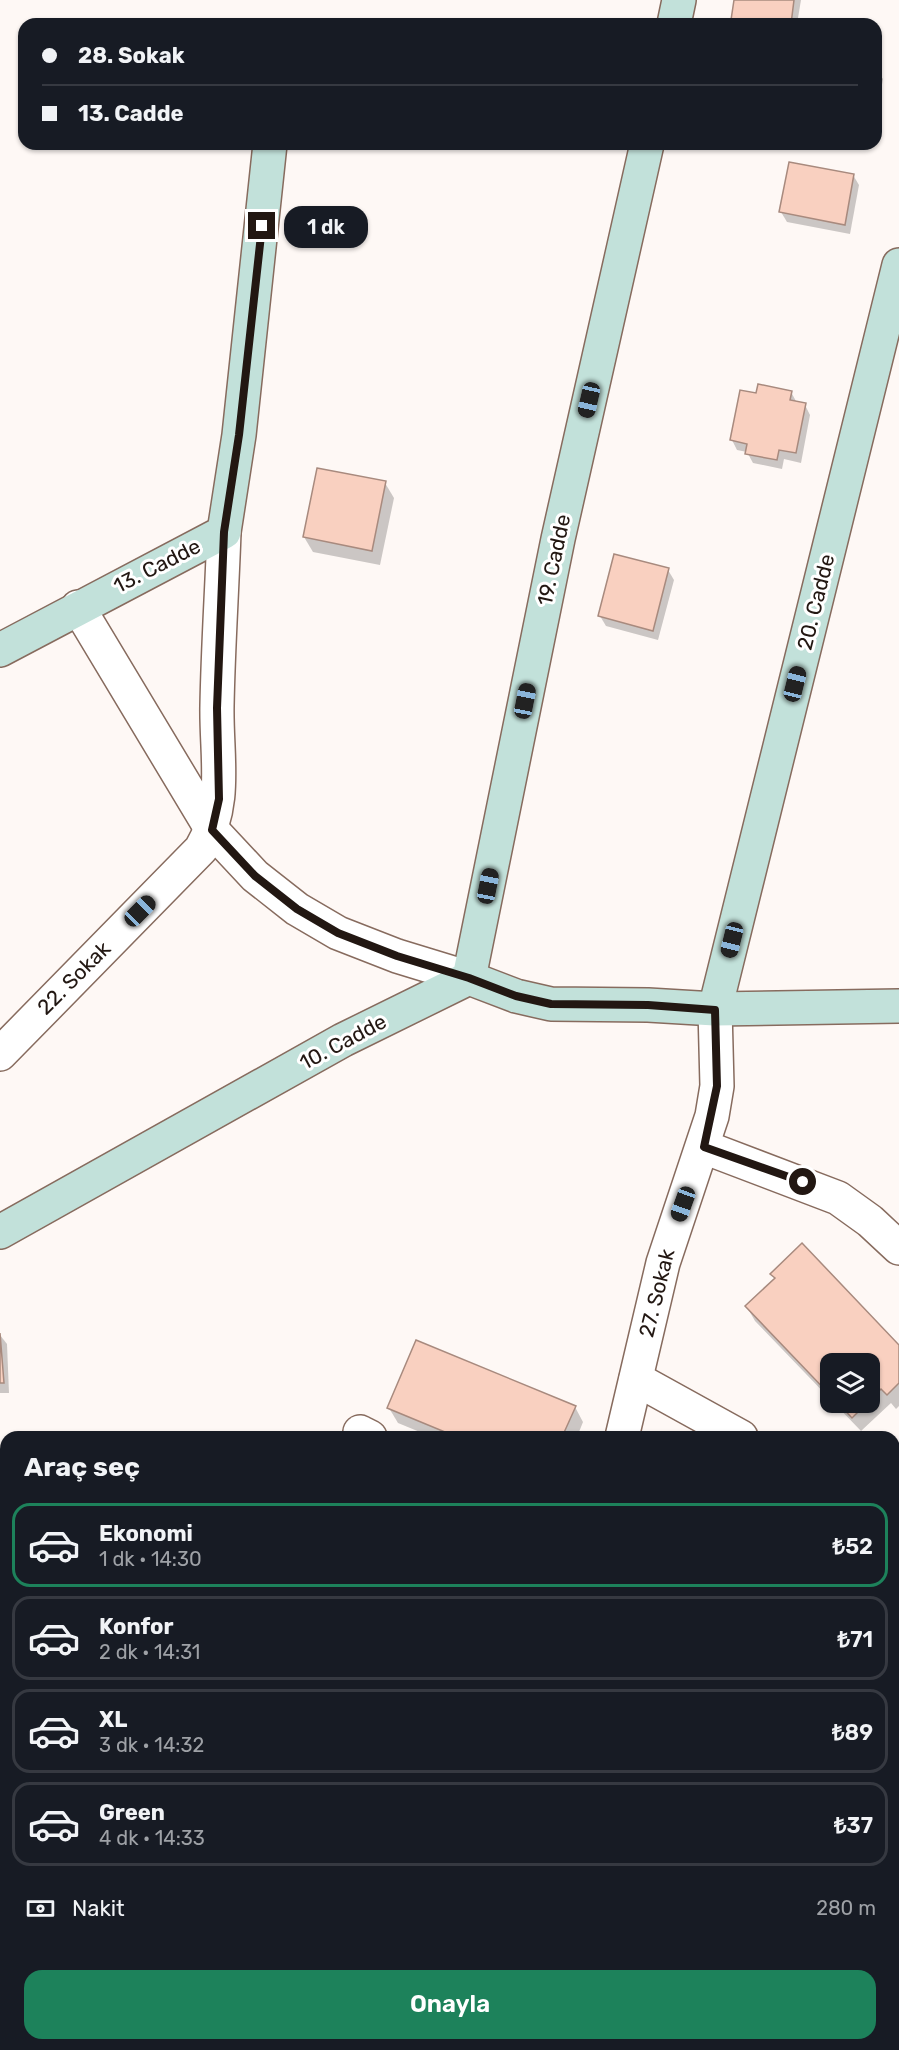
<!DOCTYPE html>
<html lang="tr">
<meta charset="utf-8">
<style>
body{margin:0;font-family:Rubik,sans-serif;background:#20242c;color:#f1f3f6;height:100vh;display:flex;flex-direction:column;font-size:22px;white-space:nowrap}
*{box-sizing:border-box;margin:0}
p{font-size:20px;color:#9ea1a6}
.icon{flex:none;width:33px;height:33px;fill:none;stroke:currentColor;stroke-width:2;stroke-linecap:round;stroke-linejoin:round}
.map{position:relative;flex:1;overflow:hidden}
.sheet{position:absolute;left:0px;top:1431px;width:900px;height:620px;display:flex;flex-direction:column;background:#171b24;border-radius:18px 18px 0 0;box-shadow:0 2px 4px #0004}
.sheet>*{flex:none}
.top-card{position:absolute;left:18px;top:18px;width:864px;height:132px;border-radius:18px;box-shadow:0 2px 4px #0004;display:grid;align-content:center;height:132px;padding:0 24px;background:#171b24}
.controls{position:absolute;left:820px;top:1353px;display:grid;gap:12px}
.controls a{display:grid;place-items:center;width:60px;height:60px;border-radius:12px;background:#171b24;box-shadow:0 2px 4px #0004;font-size:30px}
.end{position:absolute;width:27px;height:27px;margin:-14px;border:8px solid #221712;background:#fff;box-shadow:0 0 0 3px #fff}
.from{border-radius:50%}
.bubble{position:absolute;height:42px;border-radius:18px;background:#171b24;box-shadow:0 2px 4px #0004;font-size:20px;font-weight:600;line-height:42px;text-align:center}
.car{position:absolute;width:18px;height:36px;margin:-18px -9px;border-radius:8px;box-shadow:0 0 4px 2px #0007;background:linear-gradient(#222 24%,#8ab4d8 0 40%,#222 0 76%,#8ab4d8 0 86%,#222 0)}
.top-card b{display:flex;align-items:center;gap:21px;height:57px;font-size:22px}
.top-card b+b{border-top:2px solid #363941}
.top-card i{width:15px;height:15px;background:#f1f3f6}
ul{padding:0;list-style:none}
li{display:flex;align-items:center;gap:18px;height:84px;margin:0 12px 9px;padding:0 12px;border:3px solid #363941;border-radius:18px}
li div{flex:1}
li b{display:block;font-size:22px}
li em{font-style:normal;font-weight:600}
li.current{border-color:#1d825b}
li>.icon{width:54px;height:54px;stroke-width:1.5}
h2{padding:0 24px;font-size:27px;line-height:72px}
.pay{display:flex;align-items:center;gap:15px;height:66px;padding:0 24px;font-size:22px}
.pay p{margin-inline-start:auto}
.cta{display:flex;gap:12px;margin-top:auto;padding:12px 24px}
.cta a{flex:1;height:69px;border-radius:18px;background:#1d825b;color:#fff;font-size:24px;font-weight:600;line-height:69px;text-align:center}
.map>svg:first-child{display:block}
.shadow{fill:#0003}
.building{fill:#f9d0c0;stroke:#a88a7e;stroke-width:1.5}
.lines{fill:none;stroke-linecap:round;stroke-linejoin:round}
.street-casing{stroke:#876b5e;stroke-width:36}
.secondary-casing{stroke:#876b5e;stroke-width:36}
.street{stroke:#fff;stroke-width:33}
.secondary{stroke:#c2e1da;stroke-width:33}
.route{stroke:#221712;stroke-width:8}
.labels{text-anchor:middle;stroke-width:6;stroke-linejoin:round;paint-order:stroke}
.street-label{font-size:21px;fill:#221712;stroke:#fff}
</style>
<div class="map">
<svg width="899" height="2050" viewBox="0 0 899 2050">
<rect width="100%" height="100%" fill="#fef8f5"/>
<g class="shadow">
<path d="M736,0H801L797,24H735L733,20Z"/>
<path d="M876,69L883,79L876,118Z"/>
<path d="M853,175L859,185L850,234L787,222L781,212Z"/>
<path d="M791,392L797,403L805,405L810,415L801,463L784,459L782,469L753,463L747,452L737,450L732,440L758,395Z"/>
<path d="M385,483L394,498L380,565L313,552L304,537Z"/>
<path d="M668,570L674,580L658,640L606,626L600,616Z"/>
<path d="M772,1274L899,1347V1406L896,1409L891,1403L861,1431L833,1402H870V1364H831V1400L755,1321L747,1307L775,1280Z"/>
<path d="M0,1335L7,1344L9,1393H0Z"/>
<path d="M575,1407L583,1422L577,1437H432L398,1423L389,1408Z"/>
<path d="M271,2044H368L371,2050H271Z"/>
<path d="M421,2044H568L570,2048L424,2050Z"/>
<path d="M738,2044H835L832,2050H741Z"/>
</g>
<g class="building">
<path d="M734,0H794L791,24H754L731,20Z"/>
<path d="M789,162L854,174L845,225L779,212Z"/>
<path d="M758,384L792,391L790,400L806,403L796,453L779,450L777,460L745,454L747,444L730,440L740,390L756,393Z"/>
<path d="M317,468L386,481L372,551L303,537Z"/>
<path d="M614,554L669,568L653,631L598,616Z"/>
<path d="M802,1243L899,1345V1383L887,1395L881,1389L870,1400V1364H831V1396L745,1306L775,1278L770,1274Z"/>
<path d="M0,1333L4,1383H0Z"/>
<path d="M416,1340L576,1406L562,1437H457L387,1408Z"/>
<path d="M837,1402H868L852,1418Z"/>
<path d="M4,2034L6,2044H15L21,2050H0V2038Z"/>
<path d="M269,2044H363V2050H270Z"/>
<path d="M423,2044H544L540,2050H432Z"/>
<path d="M749,2044H820L818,2050H762Z"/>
</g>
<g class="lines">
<g class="street-casing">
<g id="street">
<path d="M78,607L212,830L255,876L297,909L338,933L397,956L469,978"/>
<path d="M0,1054L201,849C228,804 216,756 217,706C218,648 222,590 224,532"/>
<path d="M704,1147L838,1198L870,1221L899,1248"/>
<path d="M636,1379L741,1437"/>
<path d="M360,1432L370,1437"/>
<path d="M622,1437L663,1263L712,1116L717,1086L715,1009"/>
<path d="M894,1575L899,1582"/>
<path d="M894,1947L899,1934"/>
<path d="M210,2050L211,2044"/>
<path d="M856,2050L858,2044"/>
</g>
</g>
<g class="secondary-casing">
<g id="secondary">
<path d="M674,24L679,0"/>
<path d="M0,650L224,532L239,435L270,144"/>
<path d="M469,978L558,539L647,144"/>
<path d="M715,1009L899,265"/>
<path d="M0,1232L343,1040L469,978L516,996L551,1004L648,1005L715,1009L899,1006"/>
<path d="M894,1839L899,1844"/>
<path d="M622,2050L625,2044"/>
</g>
</g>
<use href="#street" class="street"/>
<use href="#secondary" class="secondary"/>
</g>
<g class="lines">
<path class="route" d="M262,226L239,435L224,532L217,708L219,799L212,830L255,876L297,909L338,933L397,956L469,978L516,996L551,1004L648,1005L715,1010L717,1086L704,1147L803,1182"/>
</g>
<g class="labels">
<g class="street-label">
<text transform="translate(554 560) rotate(-78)" y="7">19. Cadde</text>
<text transform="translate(157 566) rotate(-27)" y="7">13. Cadde</text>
<text transform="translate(816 602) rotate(-76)" y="7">20. Cadde</text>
<text transform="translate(74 978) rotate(-45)" y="7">22. Sokak</text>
<text transform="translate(343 1042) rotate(-28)" y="7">10. Cadde</text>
<text transform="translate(657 1293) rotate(-76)" y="7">27. Sokak</text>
</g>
</g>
</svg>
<div class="controls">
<a><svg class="icon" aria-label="layers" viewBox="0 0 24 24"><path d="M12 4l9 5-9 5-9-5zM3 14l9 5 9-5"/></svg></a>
</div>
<i class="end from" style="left:803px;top:1182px"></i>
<i class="end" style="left:262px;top:226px"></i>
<div class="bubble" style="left:284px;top:206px;width:84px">1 dk</div>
<i class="car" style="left:589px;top:400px;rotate:193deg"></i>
<i class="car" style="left:795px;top:684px;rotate:14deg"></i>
<i class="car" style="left:525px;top:701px;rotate:11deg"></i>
<i class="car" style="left:488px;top:886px;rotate:11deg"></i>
<i class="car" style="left:140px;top:911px;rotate:45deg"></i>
<i class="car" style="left:732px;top:940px;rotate:194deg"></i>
<i class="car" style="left:683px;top:1204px;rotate:200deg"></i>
<div class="top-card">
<b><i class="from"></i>28. Sokak</b>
<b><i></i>13. Cadde</b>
</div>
<section class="sheet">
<h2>Araç seç</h2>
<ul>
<li class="current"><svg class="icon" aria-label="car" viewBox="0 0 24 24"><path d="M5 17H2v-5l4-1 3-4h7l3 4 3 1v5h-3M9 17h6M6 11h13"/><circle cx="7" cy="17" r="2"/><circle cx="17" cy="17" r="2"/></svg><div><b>Ekonomi</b><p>1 dk · 14:30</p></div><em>₺52</em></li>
<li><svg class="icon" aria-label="car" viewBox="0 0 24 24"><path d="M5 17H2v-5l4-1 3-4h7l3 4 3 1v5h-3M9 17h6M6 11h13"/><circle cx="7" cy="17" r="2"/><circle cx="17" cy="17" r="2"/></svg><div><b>Konfor</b><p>2 dk · 14:31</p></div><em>₺71</em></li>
<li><svg class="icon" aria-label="car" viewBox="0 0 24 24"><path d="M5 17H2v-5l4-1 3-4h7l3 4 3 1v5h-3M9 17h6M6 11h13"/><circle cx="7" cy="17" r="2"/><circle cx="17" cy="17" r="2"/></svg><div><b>XL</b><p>3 dk · 14:32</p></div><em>₺89</em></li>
<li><svg class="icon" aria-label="car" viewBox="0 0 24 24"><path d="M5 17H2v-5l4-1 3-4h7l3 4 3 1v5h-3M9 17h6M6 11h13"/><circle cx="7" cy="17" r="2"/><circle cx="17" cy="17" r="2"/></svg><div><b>Green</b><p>4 dk · 14:33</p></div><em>₺37</em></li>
</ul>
<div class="pay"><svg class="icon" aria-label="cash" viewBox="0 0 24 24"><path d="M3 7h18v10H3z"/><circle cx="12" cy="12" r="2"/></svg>Nakit<p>280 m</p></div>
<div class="cta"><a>Onayla</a></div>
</section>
</div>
